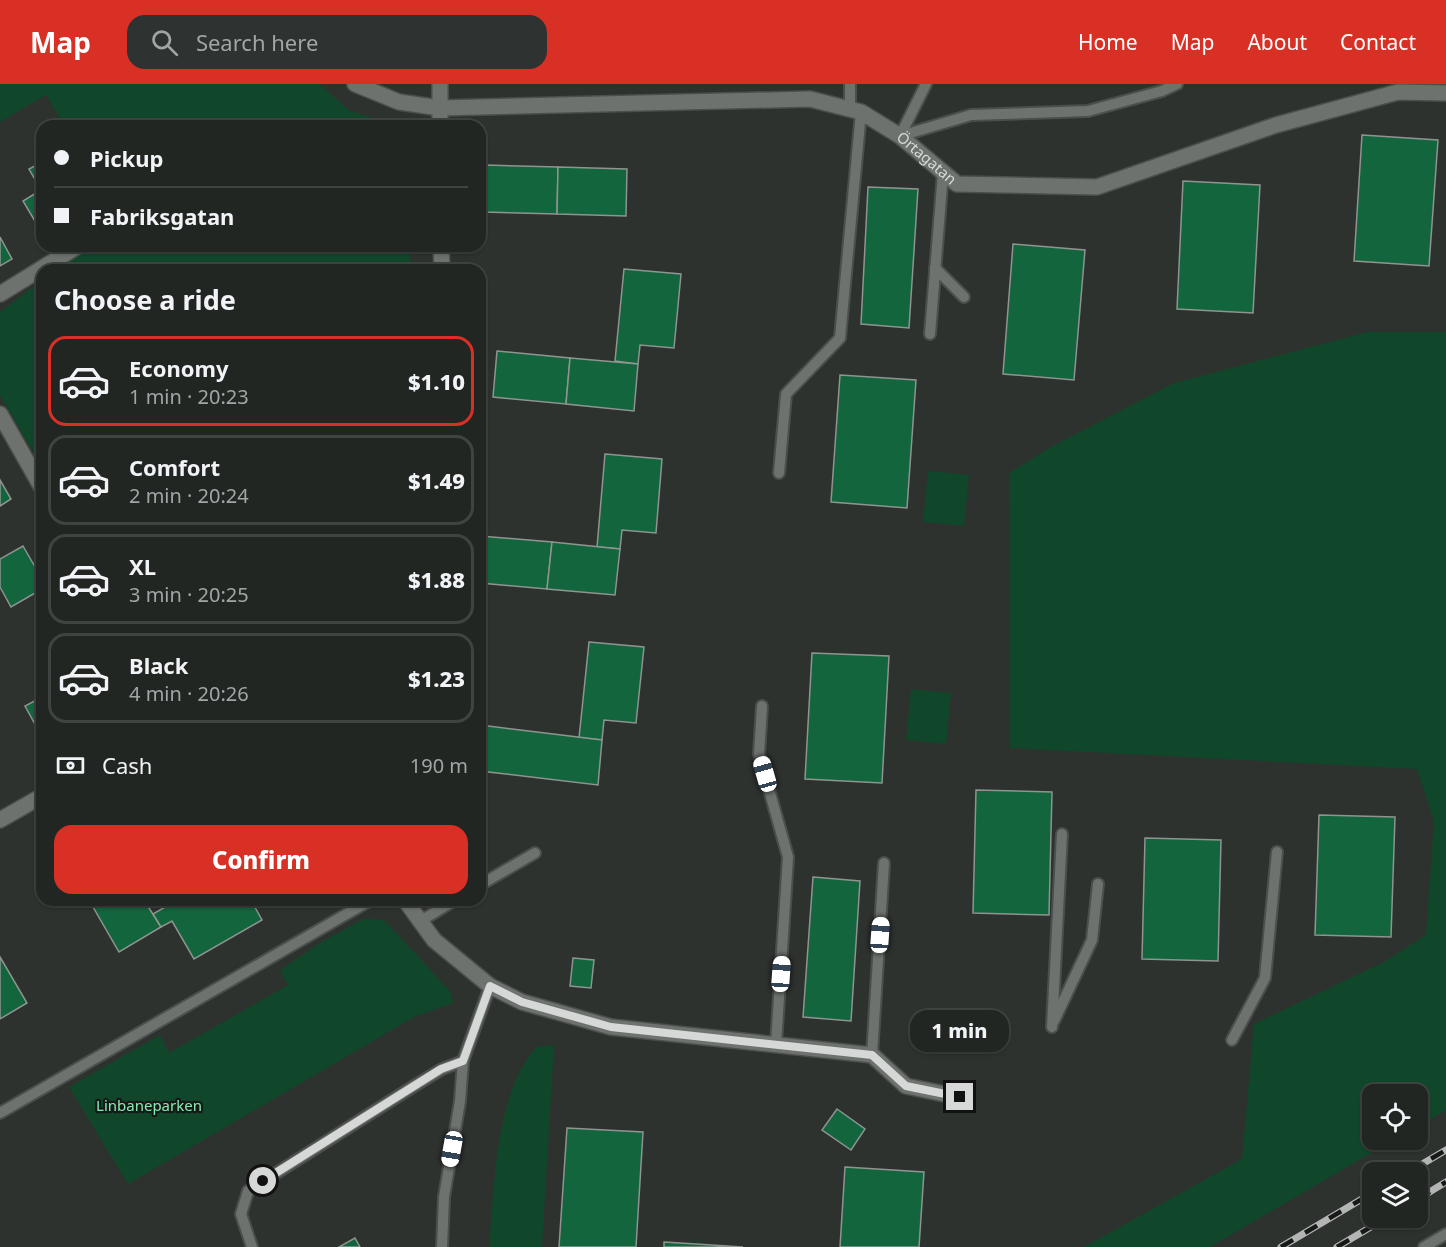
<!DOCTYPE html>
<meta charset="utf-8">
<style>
body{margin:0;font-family:"Noto Sans",sans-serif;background:#2e3230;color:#f1f3f6;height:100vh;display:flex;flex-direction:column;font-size:22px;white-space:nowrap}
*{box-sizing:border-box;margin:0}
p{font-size:20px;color:#a2a5a6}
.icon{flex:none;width:33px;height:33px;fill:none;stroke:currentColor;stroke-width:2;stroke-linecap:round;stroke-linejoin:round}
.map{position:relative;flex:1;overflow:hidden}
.drawer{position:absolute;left:36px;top:180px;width:450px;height:642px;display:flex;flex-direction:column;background:#222623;border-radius:18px;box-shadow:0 2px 4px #0004,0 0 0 2px #3f4341}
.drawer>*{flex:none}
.banner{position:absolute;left:36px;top:36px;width:450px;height:132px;border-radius:18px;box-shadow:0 2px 4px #0004,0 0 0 2px #3f4341;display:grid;align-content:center;height:132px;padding:0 18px;background:#222623}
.buttons{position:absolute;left:1362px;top:1000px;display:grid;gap:12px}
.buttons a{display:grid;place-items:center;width:66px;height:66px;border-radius:12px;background:#222623;box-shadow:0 2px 4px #0004,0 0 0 2px #3f4341;font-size:30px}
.end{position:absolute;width:27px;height:27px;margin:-14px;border:8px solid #d5d8d6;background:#111;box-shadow:0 0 0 3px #111}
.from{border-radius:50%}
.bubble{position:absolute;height:42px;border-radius:18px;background:#222623;box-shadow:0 2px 4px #0004,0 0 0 2px #3f4341;font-size:20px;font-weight:800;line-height:42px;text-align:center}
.car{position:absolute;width:18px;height:36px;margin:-18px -9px;border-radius:8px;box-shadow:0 0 4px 2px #0007;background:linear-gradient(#fff 24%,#345 0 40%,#fff 0 76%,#345 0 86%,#fff 0)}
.banner b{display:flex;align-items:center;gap:21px;height:57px;font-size:22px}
.banner b+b{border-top:2px solid #3f4341}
.banner i{width:15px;height:15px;background:#f1f3f6}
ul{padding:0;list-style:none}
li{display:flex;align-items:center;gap:18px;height:90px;margin:0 12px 9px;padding:0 6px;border:3px solid #3f4341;border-radius:18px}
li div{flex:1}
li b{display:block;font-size:22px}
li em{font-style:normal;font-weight:800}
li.current{border-color:#d93025}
li>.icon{width:54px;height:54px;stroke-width:1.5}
h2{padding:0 18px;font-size:27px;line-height:72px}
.pay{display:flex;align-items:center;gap:15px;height:66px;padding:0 18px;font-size:22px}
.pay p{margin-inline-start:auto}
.cta{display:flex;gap:12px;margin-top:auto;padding:12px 18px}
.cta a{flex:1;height:69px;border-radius:18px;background:#d93025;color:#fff;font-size:24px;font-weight:800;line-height:69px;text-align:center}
header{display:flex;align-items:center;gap:36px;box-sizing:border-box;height:84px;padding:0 30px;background:#d93025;color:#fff}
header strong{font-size:28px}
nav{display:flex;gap:33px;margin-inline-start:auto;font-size:21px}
.search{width:420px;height:54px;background:#2e3230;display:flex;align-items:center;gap:15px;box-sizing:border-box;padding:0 21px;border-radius:18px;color:#a2a5a6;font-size:22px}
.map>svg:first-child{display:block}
.green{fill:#10472a}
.building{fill:#12653c;stroke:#8f9491;stroke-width:1.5}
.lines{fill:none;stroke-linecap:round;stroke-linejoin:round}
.lane-casing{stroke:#4b4f4c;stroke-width:14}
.street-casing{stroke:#4b4f4c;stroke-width:18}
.lane{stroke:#6e726f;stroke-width:10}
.street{stroke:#6e726f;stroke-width:15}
.rail-casing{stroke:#b2b5b3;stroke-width:7}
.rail{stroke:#171918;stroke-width:4.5;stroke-dasharray:14;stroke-linecap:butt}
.route{stroke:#d5d8d6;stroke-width:8}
.labels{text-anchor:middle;stroke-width:4.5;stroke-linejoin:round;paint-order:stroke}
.street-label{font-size:15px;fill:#d5d8d6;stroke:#171918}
.park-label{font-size:15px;fill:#85ecaf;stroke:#171918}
</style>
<header>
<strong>Map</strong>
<div class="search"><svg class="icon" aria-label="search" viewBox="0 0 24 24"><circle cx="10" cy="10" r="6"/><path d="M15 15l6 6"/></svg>Search here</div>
<nav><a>Home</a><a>Map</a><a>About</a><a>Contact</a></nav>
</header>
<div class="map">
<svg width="1446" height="1163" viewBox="0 0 1446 1163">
<rect width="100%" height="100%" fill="#2e322f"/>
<g class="green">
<path d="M0,0H319L350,27L401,42H65L46,11L0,38Z"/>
<path d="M87,162H410L411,186H55Z"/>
<path d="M42,196V383L0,311V228Z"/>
<path d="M1368,248H1446V1026L1418,1042V1011H1372V1056H1393L1210,1163H1084L1242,1075L1254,940L1384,878L1426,851L1434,737L1417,685L1010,664L1009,389L1049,364L1174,299Z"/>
<path d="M928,387L969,391L964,442L923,438Z"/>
<path d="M911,605L951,609L946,660L906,656Z"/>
<path d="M363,835L384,836L450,907L453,919L414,933L128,1100L69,1003L160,951L169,969L288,901L280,886L320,859Z"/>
<path d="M554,961L542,1163H489C495,1101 494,1013 536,963Z"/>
</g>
<g class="building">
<path d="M1362,51L1438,56L1429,182L1354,177Z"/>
<path d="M42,78V149L23,117L41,106L29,85Z"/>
<path d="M485,81L558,83L557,130L484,128Z"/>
<path d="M558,83L627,85L626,132L557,130Z"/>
<path d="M1183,97L1260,101L1253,229L1177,225Z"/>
<path d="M868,103L918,105L909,244L861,240Z"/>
<path d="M0,153L12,175L0,182Z"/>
<path d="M1013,160L1085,166L1074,296L1003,290Z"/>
<path d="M624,185L681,190L674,264L640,261L638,280L615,277Z"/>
<path d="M497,267L570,274L566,320L493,313Z"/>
<path d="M570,274L638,280L634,327L566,320Z"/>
<path d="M840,291L916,296L907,424L831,418Z"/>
<path d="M605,370L662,375L656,449L622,446L620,465L597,463Z"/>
<path d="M0,396L11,415L0,422Z"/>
<path d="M480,452L552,458L547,505L480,499Z"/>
<path d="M552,458L620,465L615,511L547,505Z"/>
<path d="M23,462L42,495V505L11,523L0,503V475Z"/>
<path d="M589,558L644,563L636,639L604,636L602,656L579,654Z"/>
<path d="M812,569L889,572L882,699L805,695Z"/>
<path d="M42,613V653L25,622Z"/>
<path d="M480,641L602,656L598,701L480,687Z"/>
<path d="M976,706L1052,708L1049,831L973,829Z"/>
<path d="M1319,731L1395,733L1391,853L1315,851Z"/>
<path d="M1145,754L1221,756L1218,877L1142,875Z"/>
<path d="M813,793L860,797L851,937L803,933Z"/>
<path d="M89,816H144L161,843L119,868Z"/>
<path d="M177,816H251L262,836L194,875L172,837L161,843L153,830Z"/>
<path d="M0,873L27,919L0,935Z"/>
<path d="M573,874L594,876L591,904L570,902Z"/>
<path d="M837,1025L865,1045L851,1066L822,1046Z"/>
<path d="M567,1044L643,1048L636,1163H559Z"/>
<path d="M845,1083L924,1088L919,1163H840Z"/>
<path d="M355,1154L360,1163H339Z"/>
<path d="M664,1158L743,1163H664Z"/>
</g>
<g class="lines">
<g class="lane-casing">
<g id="lane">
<path d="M850,25V0"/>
<path d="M900,52L971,31L1088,27L1162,7L1177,0"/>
<path d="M900,52L926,0"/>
<path d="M935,184L964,213"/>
<path d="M930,250L943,89"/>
<path d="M779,389L786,310L840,254L861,28"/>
<path d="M762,622L759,670L788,773L776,960"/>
<path d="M480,801L535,769"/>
<path d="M419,838L455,816"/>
<path d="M1054,937L1092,856L1098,800"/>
<path d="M1052,943L1062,750"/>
<path d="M1232,956L1265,894L1277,768"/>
<path d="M872,971L884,779"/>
<path d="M0,1029L371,816"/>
<path d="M252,1163L241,1130L248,1107L414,1002L442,985L463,977"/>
<path d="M442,1163L444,1113L460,1017L463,977L490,902"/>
<path d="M1424,1163L1446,1150"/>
</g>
</g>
<g class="street-casing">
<g id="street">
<path id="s1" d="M355,0L399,18L440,24L810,15L861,28L900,52L957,100L1097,103L1276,41L1398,8L1446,9"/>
<path d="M440,42V0"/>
<path d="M441,162L442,186"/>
<path d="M0,210L78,162"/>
<path d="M0,330L42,404"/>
<path d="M0,736L42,712"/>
<path d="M405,816L434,856L490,902L522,918L611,943L872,971L906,1002L959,1013"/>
</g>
</g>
<use href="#lane" class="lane"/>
<use href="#street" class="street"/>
<g class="rail-casing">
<g id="rail">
<path d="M1407,1089L1446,1066"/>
<path d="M1418,1115L1446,1098"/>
<path d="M1281,1163L1372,1109"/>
<path d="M1337,1163L1386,1134"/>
</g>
</g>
<use href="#rail" class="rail"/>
</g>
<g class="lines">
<path class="route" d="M263,1097L441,985L463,977L490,902L522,918L611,943L872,971L906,1002L960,1013"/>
</g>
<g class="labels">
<g class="street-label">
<text dy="5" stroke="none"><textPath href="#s1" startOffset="592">Örtagatan</textPath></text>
</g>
<g class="park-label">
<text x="149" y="1027">Linbaneparken</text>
</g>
</g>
</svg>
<div class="buttons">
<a><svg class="icon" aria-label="locate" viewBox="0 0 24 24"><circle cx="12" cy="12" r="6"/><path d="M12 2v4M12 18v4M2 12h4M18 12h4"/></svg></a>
<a><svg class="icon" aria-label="layers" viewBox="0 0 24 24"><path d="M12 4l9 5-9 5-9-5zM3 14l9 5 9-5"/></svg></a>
</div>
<i class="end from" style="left:263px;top:1097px"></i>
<i class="end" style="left:960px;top:1013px"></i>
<div class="bubble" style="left:910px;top:926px;width:99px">1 min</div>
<i class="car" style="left:765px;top:690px;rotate:344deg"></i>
<i class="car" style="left:880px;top:851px;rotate:4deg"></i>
<i class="car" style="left:781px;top:890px;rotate:4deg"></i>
<i class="car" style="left:452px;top:1065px;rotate:190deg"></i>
<div class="banner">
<b><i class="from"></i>Pickup</b>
<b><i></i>Fabriksgatan</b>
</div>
<section class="drawer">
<h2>Choose a ride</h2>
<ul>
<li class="current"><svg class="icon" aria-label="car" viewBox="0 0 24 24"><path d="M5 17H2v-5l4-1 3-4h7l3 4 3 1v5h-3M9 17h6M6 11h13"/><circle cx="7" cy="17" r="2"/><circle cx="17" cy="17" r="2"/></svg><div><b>Economy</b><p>1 min · 20:23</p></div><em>$1.10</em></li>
<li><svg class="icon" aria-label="car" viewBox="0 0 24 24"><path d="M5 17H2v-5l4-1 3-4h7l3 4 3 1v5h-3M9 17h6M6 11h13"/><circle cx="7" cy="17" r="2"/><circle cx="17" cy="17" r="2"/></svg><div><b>Comfort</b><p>2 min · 20:24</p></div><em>$1.49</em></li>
<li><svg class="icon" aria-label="car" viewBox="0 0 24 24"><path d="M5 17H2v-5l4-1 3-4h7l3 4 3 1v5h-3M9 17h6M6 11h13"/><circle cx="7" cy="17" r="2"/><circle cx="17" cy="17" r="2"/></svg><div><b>XL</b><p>3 min · 20:25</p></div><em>$1.88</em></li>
<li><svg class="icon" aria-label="car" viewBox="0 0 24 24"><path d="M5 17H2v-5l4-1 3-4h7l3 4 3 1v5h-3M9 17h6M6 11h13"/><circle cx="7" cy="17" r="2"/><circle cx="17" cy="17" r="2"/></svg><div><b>Black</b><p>4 min · 20:26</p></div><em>$1.23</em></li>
</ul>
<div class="pay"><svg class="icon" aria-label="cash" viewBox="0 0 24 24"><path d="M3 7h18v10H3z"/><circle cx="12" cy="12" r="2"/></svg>Cash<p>190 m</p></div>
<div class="cta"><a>Confirm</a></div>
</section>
</div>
